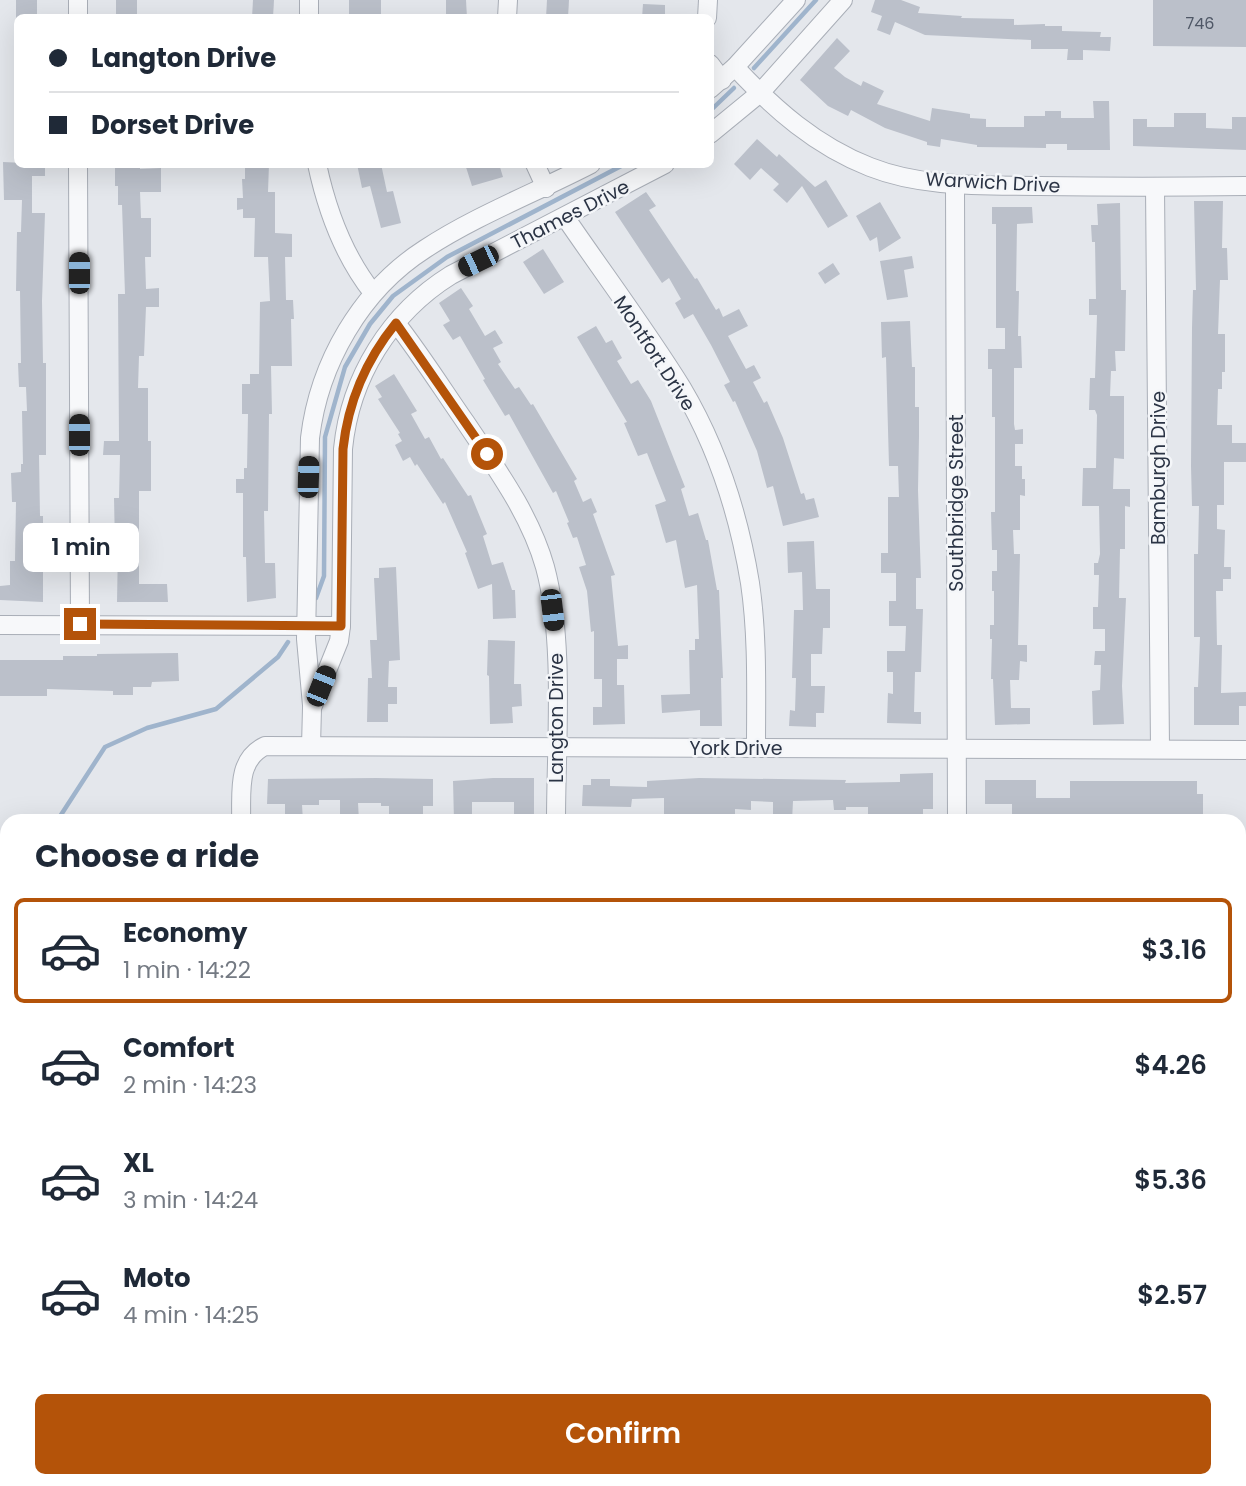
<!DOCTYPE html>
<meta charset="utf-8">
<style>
body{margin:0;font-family:Poppins,sans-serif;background:#f2f2f3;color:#1f2937;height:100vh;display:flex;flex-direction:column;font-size:26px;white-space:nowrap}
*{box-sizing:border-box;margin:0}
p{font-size:23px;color:#747a83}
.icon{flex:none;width:38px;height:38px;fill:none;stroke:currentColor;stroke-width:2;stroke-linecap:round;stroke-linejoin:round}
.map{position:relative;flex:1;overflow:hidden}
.details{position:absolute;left:0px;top:814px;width:1246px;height:674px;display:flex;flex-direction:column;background:#fff;border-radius:21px 21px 0 0;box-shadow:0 7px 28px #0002}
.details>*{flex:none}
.guide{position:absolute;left:14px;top:14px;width:700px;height:154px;border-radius:10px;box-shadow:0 7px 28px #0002;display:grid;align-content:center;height:154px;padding:0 35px;background:#fff}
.end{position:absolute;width:32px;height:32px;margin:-16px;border:9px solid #b45309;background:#fff;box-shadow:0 0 0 4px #fff}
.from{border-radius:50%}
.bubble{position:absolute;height:49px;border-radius:10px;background:#fff;box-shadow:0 7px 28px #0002;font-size:23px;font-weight:600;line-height:49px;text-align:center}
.car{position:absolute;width:21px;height:42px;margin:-21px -10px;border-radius:9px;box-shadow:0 0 5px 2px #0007;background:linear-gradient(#222 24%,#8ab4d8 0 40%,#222 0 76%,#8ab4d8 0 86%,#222 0)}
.guide b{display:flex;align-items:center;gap:24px;height:66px;font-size:26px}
.guide b+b{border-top:2px solid #e0e1e3}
.guide i{width:18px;height:18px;background:#1f2937}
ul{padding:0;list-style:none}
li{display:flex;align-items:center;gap:21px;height:105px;margin:0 14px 10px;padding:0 21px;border:4px solid transparent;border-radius:10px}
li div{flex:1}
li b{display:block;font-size:26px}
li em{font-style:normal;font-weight:600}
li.on{border-color:#b45309}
li>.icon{width:63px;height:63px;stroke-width:1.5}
h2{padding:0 35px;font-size:32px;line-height:84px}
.primary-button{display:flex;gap:14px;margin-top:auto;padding:14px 35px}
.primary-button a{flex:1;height:80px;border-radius:10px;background:#b45309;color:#fff;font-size:28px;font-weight:600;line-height:80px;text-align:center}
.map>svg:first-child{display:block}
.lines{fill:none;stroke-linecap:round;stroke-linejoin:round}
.stream{stroke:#9fb4cc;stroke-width:4.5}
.building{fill:#bbc0ca}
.minor-casing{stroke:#a9aeb7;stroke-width:20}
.major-casing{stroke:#a3abb8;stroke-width:25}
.minor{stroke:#f7f8fa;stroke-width:18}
.major{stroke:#fff;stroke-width:23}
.route{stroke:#b45309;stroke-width:9}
.labels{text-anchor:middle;stroke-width:5;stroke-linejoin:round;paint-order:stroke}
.number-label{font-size:16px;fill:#4f5766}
.street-label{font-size:19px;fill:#2b3445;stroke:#f4f6f9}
</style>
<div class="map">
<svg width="1246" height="1486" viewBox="0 0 1246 1486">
<rect width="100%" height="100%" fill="#e4e7ec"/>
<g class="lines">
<g class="stream">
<path d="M754,68L816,0"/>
<path d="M710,111L734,88"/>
<path d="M316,598L324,576L325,437L345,367L370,324L393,296L447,257L625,164"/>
<path d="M57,821L105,747L147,728L216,709L278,657L288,642"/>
<path d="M0,1105L7,1091"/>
</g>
</g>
<g class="building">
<rect x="16" y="0" width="21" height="18"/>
<rect x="116" y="0" width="21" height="18"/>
<path d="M253,0H274L273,18H252Z"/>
<rect x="349" y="0" width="32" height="18"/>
<path d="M446,0H466L467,18H446Z"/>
<path d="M547,0H569L568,18H546Z"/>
<path d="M875,0H901L920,7L918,13L962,16L961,18L1014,19V25L1045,24V26H1062V31L1101,32L1100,37H1111L1110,51L1083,50V60H1067L1068,49H1031V40L925,35L895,22L890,35L877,30L882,16L871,12Z"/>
<path d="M1153,0H1246V47L1153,46Z"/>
<path d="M643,4L665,5V18H642Z"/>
<path d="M837,38L850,51L834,68L845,77L861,86L863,81L884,91L877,104L930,121L932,108L970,114V118L986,119V127H1024V116H1045V111H1061V118H1094L1093,101H1109L1110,150H1067V144H1046V148L977,147V145L941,139L940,147L927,145V142L885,128L851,110L848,116L828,106L800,80Z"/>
<path d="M1174,113H1206V128L1232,129V117H1246V150L1133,146V119H1147V127H1174Z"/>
<path d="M757,139L777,157L779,154L815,187L826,180L848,216L828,228L802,186L787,203L773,190L779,184L761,168L750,180L734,164Z"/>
<path d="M3,162L45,164V176H32V213H45L42,301L43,363H46V455H39L40,516H43V602L0,600V586L10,585V561H15L16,502H12L11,473L21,472V464H23L22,411H27L26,387H19L18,363H21L20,291H16L17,232H21L22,200H4Z"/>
<path d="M118,164H140V169L161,168V192H140L141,218H151V257H145L146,289L159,288V307H146L144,356H139L138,388H148V441H151V491H139V584H167L168,602H117L118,546H115L114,498H119L120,455H103L104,441H119L118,294H125L122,205H118V186H115V168H118Z"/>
<path d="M245,164H269L268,192H275V233L292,234V257H285L286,300H293L294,319H291L292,366H271L272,414H269L268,511H264L265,563H275L276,598L247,602L246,557H243V493H236V479H244V468H247L248,414H242V384H250V374H259L260,302L270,301L268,257H254L255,218H243V209L237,210V198H243L242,179H245Z"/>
<path d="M357,164H381L387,192L393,191L401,223L381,228L370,186L362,188Z"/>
<path d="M465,164H499L503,177L472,186Z"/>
<path d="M646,192L656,206L649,210L695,279L697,278L716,310L719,308L723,317L739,309L748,326L728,336L746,369L754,365L761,378L753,382L764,403L767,401L783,438L801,494L804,493L806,500L814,498L819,517L783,526L773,486L767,488L757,451L735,401L733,402L724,385L730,382L711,345L693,314L684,319L675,303L681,299L669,278L662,283L615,212Z"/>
<path d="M1194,201H1223L1222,248H1227L1228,280H1220L1218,334H1225V372H1222V389H1218L1217,425H1232V443H1246V462H1224V505H1217V529L1225,530L1224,567H1231V579H1223V591H1216L1217,645H1222L1221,693L1246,692V706H1239V725H1194V687H1198L1200,637H1194V554H1198L1199,506H1192L1191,466L1192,328L1193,290H1196Z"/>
<path d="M880,202L901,238L879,252L877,237L870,241L856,216Z"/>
<path d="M1120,203L1121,290H1126L1125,351H1115L1116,371H1111L1110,396H1124V459L1114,458L1113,489H1130V507L1125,506V549H1120L1119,598H1126L1122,686L1124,724L1093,725L1092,691L1100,690L1101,665H1094L1095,651H1105V629H1093V607H1098L1099,575H1094V563H1098L1100,554L1099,506H1082L1083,468H1096L1097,415L1095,410H1089L1090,378H1095L1097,315H1089V299H1096L1095,242H1092L1091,225H1098L1097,204Z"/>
<path d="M992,207H1032L1033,223L1017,224L1016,291H1019L1018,336H1021L1022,368H1014V424L1015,430L1023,429V444H1015V466H1022V479H1025V496L1020,495V530H1013L1014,554H1020L1018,645H1027V662L1020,661L1019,680H1010L1011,708H1030V724L995,725L993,679H991L992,639H990V625H994V591H992V571H997V550H992L991,512H995V417H992V369H988V349H1005V328H996V224H992Z"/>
<path d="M543,249L564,282L544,294L523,262Z"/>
<path d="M912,256L914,268L904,270L908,297L887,300L880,261Z"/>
<path d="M833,263L840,274L825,284L818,273Z"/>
<path d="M461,288L473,306L469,309L485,336L495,330L503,343L493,348L501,362L498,364L515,389L519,387L531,405L533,404L577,479L574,481L583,502L591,498L597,512L593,514L615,575L611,576L618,646L628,645V659H617V685H624L625,724L593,725V707H602V679H594V631L591,632L587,591L579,567L586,565L577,537L573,538L567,523L569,522L556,491L553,493L509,414L505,416L483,380L485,379L460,336L453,340L443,325L450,321L439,303Z"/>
<path d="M910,321L912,367H915V407H919V436L918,490L921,578H916V609H923L921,672H915L914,712H921V724L887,723L888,693L893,694V672H887V651H905L906,626H889V601H896V573H881V553H888V497H899L898,466H889L886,357L882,358L881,322Z"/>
<path d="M596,326L606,343L612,340L622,358L617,361L631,384L638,380L651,401L685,487L681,489L689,516L698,513L706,540H708L717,590H719L723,678H721L722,726H700V710L662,713L661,695L690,694L689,650H695V639H699L697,585L685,588L676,540L666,543L655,505L666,501L647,453L638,456L624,423L627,422L577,337Z"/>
<path d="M394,374L417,411L411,414L425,439L429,437L441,459L443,458L468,496L471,495L487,534L483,536L492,565L503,562L512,590H515L516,618L493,619L492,584L478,589L465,553L467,552L445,502L443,504L417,464L415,466L410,457L403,461L395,445L402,441L398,434L400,433L378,399L382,397L375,386Z"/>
<path d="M814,541L816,589H830V628H823L822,654H811V686H825L824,713H816V727L789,726L790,710L795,711L796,678H792L794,610H803L802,572L788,573L787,542Z"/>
<path d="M396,567L400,660L389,661L388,687H397V704H388V722H367L368,678H372L370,640H377L374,578H379V568Z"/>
<path d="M488,640L515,641L514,684H521L522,706L512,707L513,723L490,724L489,676L487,675Z"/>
<path d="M178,653L179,681L152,682L151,687H133V695H113V691L47,689V696H0V660H63V656H97V654Z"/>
<path d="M933,773V809H923V821H868V807H846V810H834L833,800L793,801L792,821H773V802L751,801V810L735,809V821H664V798L632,799L631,807L582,806L583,785H591V779H610V786L647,787V781L699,778L846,780L845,783L900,782V774Z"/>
<path d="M376,778L433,779V806H423V821H389V806H381V803H358L359,821H340V800H319V805H302L303,821H285V804H267L268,779Z"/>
<path d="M493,778H534V821H514V802H472V821H454L453,781Z"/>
<path d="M985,780H1036V798H1070V781H1197V794H1203V821H1012V804H985Z"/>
</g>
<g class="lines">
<g class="minor-casing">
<g id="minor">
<path d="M78,0V18"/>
<path d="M309,18V0"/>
<path d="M507,18L508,0"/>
<path d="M707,18L708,0"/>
<path d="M710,64L722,80"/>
<path d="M735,67C774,109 816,146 870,167C923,188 983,185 1039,186C1108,187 1177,187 1246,186"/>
<path d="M710,89L735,67L796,0"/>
<path d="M710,134L760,93L843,0"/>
<path d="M78,164L80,624"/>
<path d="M317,164C327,211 343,255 373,293"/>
<path d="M535,164L546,188"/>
<path d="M955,185L957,821"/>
<path d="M1155,187L1160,749"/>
<path d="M565,217C604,274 646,330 682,388C717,447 739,516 750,583C758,637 756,693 756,748"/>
<path d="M396,323C421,355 443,390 466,423C496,468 530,514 545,567C565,641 556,743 556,821"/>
<path d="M0,625L341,626"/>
<path d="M312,705L306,639L310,438C319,363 361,290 425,249C475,216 537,192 591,164"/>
<path d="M311,746L312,708L339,641L341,626L343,449C350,377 390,313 451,275L665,164"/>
<path d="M241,821C242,793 236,760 265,746C592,746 919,746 1246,750"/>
<path d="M0,1262L7,1266"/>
<path d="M170,1480V1486"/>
<path d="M578,1480V1486"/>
</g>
</g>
<g class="major-casing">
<g id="major">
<path d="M1239,1056H1246"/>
<path d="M0,1057H7"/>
</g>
</g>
<use href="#minor" class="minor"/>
<use href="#major" class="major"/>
</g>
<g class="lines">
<path class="route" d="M80,624L341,626L343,449C348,402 366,360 396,323L487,454"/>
</g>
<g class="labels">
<g class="number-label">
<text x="1200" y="29">746</text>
</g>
<g class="street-label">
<text transform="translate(993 182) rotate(3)" y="7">Warwich Drive</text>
<text transform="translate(570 214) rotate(-27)" y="7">Thames Drive</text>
<text transform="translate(655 353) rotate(57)" y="7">Montfort Drive</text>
<text transform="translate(1158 468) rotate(-90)" y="7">Bamburgh Drive</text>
<text transform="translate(956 503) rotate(-90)" y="7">Southbridge Street</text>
<text transform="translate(556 718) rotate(-90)" y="7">Langton Drive</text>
<text x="736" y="755">York Drive</text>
</g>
</g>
</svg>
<i class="end from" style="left:487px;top:454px"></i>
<i class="end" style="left:80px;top:624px"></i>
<div class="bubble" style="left:23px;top:523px;width:116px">1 min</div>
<i class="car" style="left:478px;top:261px;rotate:244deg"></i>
<i class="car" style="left:79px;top:273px;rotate:0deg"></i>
<i class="car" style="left:79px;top:435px;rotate:0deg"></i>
<i class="car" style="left:308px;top:477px;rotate:2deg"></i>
<i class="car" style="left:552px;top:610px;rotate:173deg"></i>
<i class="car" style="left:321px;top:686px;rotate:22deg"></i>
<div class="guide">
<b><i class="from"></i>Langton Drive</b>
<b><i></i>Dorset Drive</b>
</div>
<section class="details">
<h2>Choose a ride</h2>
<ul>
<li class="on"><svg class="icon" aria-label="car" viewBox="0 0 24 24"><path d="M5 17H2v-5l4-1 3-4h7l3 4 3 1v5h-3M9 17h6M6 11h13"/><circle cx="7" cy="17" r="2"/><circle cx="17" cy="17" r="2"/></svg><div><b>Economy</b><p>1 min · 14:22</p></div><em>$3.16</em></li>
<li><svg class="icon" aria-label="car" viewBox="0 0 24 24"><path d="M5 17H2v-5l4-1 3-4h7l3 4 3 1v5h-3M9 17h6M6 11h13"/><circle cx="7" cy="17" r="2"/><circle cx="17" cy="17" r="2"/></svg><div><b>Comfort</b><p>2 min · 14:23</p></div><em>$4.26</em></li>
<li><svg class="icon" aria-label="car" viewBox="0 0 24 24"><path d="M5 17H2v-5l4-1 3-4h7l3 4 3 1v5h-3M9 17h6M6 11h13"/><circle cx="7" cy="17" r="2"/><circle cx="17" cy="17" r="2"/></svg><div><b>XL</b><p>3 min · 14:24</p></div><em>$5.36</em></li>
<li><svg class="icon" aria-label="car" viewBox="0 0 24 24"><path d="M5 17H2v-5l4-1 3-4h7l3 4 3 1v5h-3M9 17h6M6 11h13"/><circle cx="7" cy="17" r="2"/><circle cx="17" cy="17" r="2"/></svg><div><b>Moto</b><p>4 min · 14:25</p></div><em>$2.57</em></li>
</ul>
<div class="primary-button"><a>Confirm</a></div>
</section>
</div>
